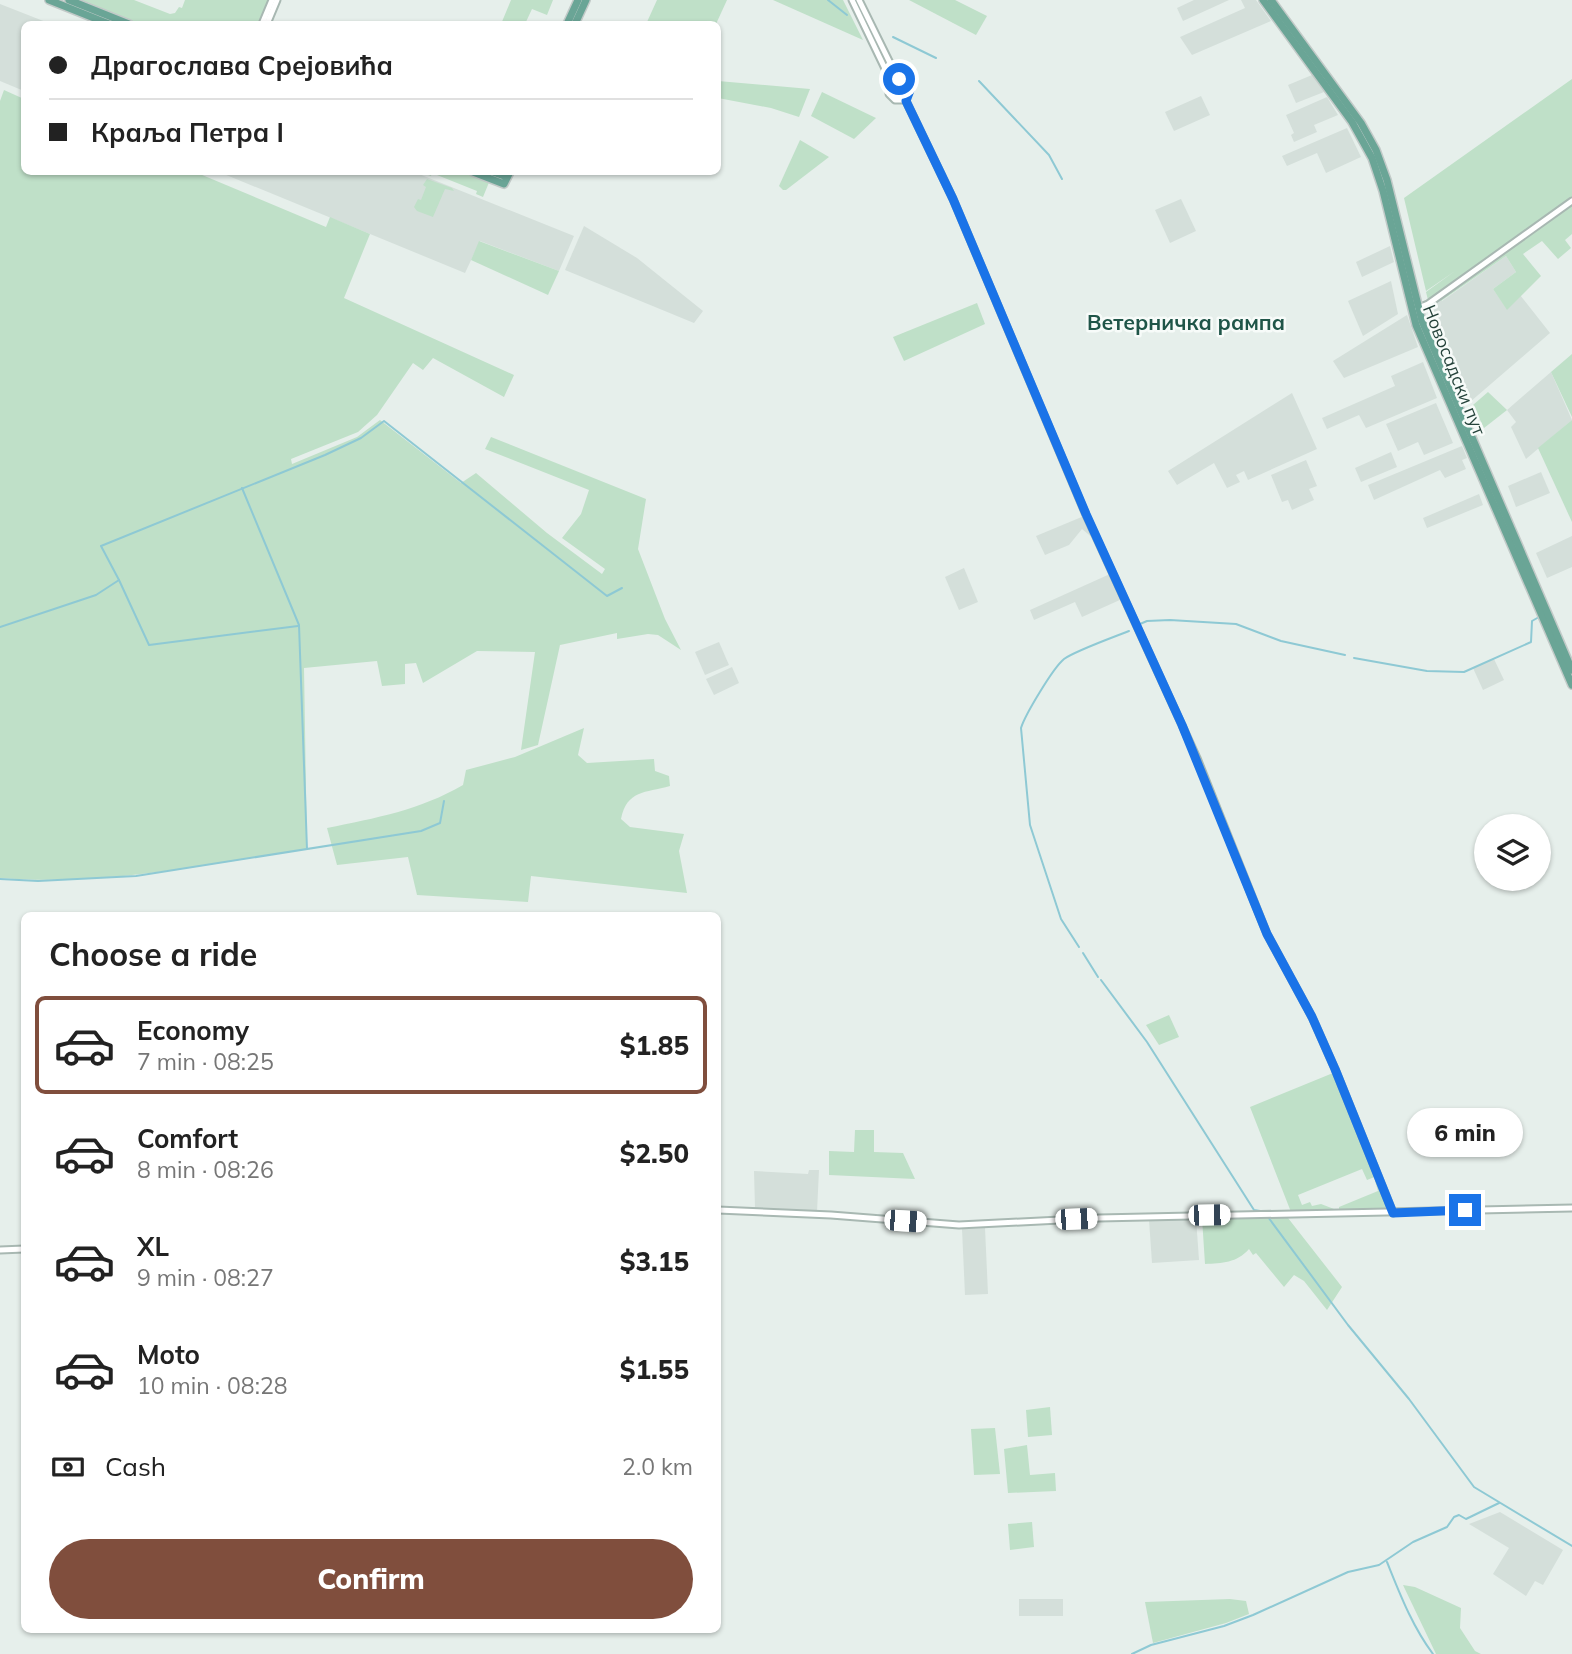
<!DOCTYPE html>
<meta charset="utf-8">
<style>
body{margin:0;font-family:Mulish,sans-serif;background:#f6f6f6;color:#222;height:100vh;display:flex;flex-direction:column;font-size:26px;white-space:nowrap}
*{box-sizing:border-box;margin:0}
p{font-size:23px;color:#767676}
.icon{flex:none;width:38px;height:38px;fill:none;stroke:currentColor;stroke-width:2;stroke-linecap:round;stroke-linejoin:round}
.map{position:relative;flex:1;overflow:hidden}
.details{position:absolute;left:21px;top:912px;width:700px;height:721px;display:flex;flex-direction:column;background:#fff;border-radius:10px;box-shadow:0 2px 5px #0004}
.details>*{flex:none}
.hud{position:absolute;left:21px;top:21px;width:700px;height:154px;border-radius:10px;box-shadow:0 2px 5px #0004;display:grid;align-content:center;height:154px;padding:0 28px;background:#fff}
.tools{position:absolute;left:1474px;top:814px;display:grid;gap:14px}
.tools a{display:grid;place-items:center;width:77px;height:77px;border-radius:50%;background:#fff;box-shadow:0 2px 5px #0004;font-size:35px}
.end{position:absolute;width:32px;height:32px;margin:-16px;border:9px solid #1a73e8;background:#fff;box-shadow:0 0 0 4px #fff}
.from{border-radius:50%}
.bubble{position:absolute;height:49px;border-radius:24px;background:#fff;box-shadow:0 2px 5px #0004;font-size:23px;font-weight:800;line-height:49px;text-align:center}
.car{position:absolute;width:21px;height:42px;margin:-21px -10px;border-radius:9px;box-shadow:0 0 5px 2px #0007;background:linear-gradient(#fff 24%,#345 0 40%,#fff 0 76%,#345 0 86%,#fff 0)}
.hud b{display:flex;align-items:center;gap:24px;height:66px;font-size:26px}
.hud b+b{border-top:2px solid #e0e0e0}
.hud i{width:18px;height:18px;background:#222}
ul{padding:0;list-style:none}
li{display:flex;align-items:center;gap:21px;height:98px;margin:0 14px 10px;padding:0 14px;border:4px solid transparent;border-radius:10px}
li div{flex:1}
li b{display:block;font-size:26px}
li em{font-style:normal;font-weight:800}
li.current{border-color:#804e3d}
li>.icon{width:63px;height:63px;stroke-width:1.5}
h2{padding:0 28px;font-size:32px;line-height:84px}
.pay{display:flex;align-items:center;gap:18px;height:77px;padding:0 28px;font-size:26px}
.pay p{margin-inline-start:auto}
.primary-button{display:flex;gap:14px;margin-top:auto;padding:14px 28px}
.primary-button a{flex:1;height:80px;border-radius:42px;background:#804e3d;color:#fff;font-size:28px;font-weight:800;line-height:80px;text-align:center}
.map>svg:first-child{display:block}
.built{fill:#d4dfda}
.green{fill:#bfe0c8}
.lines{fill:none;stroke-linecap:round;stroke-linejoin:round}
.stream{stroke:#8ec9d4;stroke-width:2}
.tertiary-casing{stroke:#a8b8b2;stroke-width:9}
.primary-casing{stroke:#c2cac8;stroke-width:10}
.tertiary{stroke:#fff;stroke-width:5}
.primary{stroke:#6aa596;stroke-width:7}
.route{stroke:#1a73e8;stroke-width:9}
.labels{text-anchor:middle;stroke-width:5;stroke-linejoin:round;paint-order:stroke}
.street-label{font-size:18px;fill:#24423a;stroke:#f7fbf9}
.quarter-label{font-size:21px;font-weight:bold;fill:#1f5548;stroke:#f7fbf9}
</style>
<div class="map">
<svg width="1572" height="1654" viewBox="0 0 1572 1654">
<rect width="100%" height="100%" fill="#e6efeb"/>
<g class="built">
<path d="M1194,0H1229L1183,21L1177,8Z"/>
<path d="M1241,0H1256L1271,21L1192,55L1180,37L1245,8Z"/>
<path d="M0,4L51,24H24V91L0,81Z"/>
<path d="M1312,75L1324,92L1296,103L1288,85Z"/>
<path d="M1201,96L1210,115L1174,131L1165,112Z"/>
<path d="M1327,97L1338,115L1314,125L1317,132L1294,142L1291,135L1294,133L1286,115Z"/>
<path d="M1347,128L1361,157L1326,173L1317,153L1287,166L1282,156Z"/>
<path d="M219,172H414L574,236L559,271L480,241L465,273Z"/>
<path d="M1181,199L1196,231L1170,243L1155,210Z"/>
<path d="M584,226L637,258L703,311L694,323L565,270Z"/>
<path d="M1390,246L1394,262L1362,277L1356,262Z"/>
<path d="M1506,256L1516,272L1493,289L1507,309L1520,295L1550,333L1470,402L1430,305L1439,299L1442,301Z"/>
<path d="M1391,281L1398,314L1363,336L1348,301Z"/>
<path d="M1407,315L1418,347L1344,378L1333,361Z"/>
<path d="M1423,362L1437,398L1366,428L1359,415L1327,429L1322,418L1395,386L1391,376Z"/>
<path d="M1551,372L1572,420L1526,459L1511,427L1516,422L1507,410Z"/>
<path d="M1292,393L1317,449L1248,480L1244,471L1236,475L1240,482L1227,488L1214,463L1177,485L1168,471Z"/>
<path d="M1436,403L1453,443L1424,455L1418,442L1398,451L1386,424Z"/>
<path d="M1462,446L1467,458L1462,460L1466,469L1445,478L1440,470L1374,500L1368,485Z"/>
<path d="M1391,452L1397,467L1361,482L1355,468Z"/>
<path d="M1306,460L1317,486L1309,489L1314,500L1292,510L1288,500L1282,502L1271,475Z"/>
<path d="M1541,472L1550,493L1516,507L1508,486Z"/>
<path d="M1479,494L1483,505L1427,528L1423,518Z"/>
<path d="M1084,516L1094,539L1082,529L1069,545L1045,555L1036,536Z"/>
<path d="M1572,536V567L1547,578L1536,553Z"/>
<path d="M964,568L978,602L959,610L945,577Z"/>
<path d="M1110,574L1122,599L1082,617L1075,602L1034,620L1030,610Z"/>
<path d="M719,642L729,665L705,675L695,652Z"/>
<path d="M1494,659L1504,680L1483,690L1473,668Z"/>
<path d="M732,667L739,683L714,695L706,679Z"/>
<path d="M809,1170H819L817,1212L755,1208L754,1171L808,1174Z"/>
<path d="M1196,1218L1199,1260L1152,1263L1149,1220Z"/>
<path d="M985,1228L988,1294L965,1295L962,1229Z"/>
<path d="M1500,1512L1563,1550L1543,1585L1535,1581L1526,1596L1493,1574L1509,1548L1469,1524Z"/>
<rect x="1019" y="1599" width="44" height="17"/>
</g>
<g class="green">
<path d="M74,0H134L170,14L175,13L179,7L182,8L185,0H271L260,24H133Z"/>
<path d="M511,0H553L547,15L532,9L525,24H501Z"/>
<path d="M657,0H727L716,24H649L647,22Z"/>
<path d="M773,0H843L863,40Z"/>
<path d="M909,0H955L987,16L976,35Z"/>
<path d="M1572,79V198L1428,300L1426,292L1455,271L1426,291L1404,198Z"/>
<path d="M718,81L810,89L799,117L771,108L718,98Z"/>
<path d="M4,90L24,99V172H195L326,227L330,217L370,234L344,298L514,375L504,397L433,358L423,370L413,363L377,415L358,432L291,459L292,464L357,437L380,420L461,483L476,473L547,533L602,574L605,569L562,538L581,514L589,490L485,449L491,437L646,499L638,549L665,619L681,650L658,635L648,634L617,639V633L560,645L538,745L521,750L535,652L477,651L423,683L416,663L405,664V684L382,686L377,661L304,668L307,849C205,865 104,886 0,878V101Z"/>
<path d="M822,92L876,118L854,139L811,116Z"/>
<path d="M800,140L829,157L786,190H783L779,186Z"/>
<path d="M430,172H470L490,180L483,197L476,194L477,191L432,173L431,176L428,175Z"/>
<path d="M427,179L452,188L454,191L445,189L433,217L417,211L414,207L418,199L421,200L426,187L423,185Z"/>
<path d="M1572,205V234L1565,240L1571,248L1558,259L1542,241L1523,254L1541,276L1507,310L1493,289L1516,272L1506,256L1441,301V297Z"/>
<path d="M479,241L559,271L548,295L471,260Z"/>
<path d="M977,303L985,324L904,361L893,337Z"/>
<path d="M1572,354V417L1551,372Z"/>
<path d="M1488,392L1507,410L1484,428L1473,405Z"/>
<path d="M1572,420V522L1538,448Z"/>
<path d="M584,728L578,755L587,763L654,759L655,771L669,776L670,786C645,793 627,790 621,819L630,827L684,834L679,851L687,893L531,876L528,902L417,895L408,857L337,865L327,828C376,818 420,810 463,785L466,770L515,757Z"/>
<path d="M1169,1015L1179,1037L1159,1045L1146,1025Z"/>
<path d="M1333,1073L1370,1165L1377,1176L1367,1180L1362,1169L1298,1195L1302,1205L1310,1202L1312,1206L1321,1204L1334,1209V1211L1291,1212L1250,1107Z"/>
<path d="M855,1130H874V1152L903,1153L915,1179L829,1175V1151L854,1152Z"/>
<path d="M1379,1180L1389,1210H1339V1207L1378,1191L1375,1181Z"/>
<path d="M1248,1217L1288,1218L1342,1287L1327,1310L1304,1281L1294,1275L1284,1287L1256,1253L1253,1255L1249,1249C1237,1263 1222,1263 1205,1264L1202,1218Z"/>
<path d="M1050,1407L1052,1435L1028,1437L1026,1410Z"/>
<path d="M995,1428L1000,1474L974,1475L971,1429Z"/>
<path d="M1027,1445L1030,1475L1055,1473L1056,1491L1008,1493L1004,1449Z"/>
<path d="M1032,1522L1034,1547L1010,1550L1008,1524Z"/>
<path d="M1403,1585L1415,1587L1461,1608L1460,1628L1475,1651L1481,1654H1436Z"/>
<path d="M1230,1599L1246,1601L1249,1614L1226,1623L1153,1643L1145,1602Z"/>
</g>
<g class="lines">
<g class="stream">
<path d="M828,0L847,15"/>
<path d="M893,37L936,58"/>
<path d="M979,81L1049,155L1062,179"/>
<path d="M242,488L299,625L307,849"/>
<path d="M119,580L149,645L298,626"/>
<path d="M1140,624L1147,621L1170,620L1236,624L1281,641L1345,655"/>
<path d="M0,627L96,595L119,580L101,546L325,455L361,438L384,421L607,596L622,588"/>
<path d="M1354,658L1427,671L1464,672L1531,642L1532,621L1539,617"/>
<path d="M0,879L38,881L136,876L421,831L440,823L444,801"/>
<path d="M1079,947L1061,919L1030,825L1021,728C1025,715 1053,668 1064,659C1075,651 1114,637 1129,631"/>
<path d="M1083,953L1098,977"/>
<path d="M1101,980L1147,1042L1254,1210L1266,1212"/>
<path d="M1268,1217L1348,1325L1409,1399L1474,1487L1572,1546"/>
<path d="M1387,1562C1400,1594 1412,1626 1433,1654"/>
<path d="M1132,1654L1151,1645L1224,1626L1253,1615L1348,1572L1379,1565L1413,1542L1447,1527L1454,1517L1459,1515L1466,1519L1499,1503"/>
</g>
<g class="tertiary-casing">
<g id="tertiary">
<path d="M852,0L889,77V94L895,100H902L909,93V85L890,63L859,0"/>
<path d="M262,24L272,0"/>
<path d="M267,24L277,0"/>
<path d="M905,99L953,199L1086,515L1197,758L1267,934L1312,1017L1335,1069L1393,1213"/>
<path d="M1416,309L1428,304L1572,201"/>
<path d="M718,1210L831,1215L959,1225L1099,1218L1572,1208"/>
<path d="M0,1250L24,1249"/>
</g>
</g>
<g class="primary-casing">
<g id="primary">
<path d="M49,0L109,24"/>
<path d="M69,0L129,24"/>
<path d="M1263,0L1352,122L1372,158L1383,191L1416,325L1572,685"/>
<path d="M1271,0L1361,123L1376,150L1387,180L1422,321L1572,670"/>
<path d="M567,24L578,0"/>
<path d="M575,24L586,0"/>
<path d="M473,172L504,184L510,172"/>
<path d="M493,172L507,177"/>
</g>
</g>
<use href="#tertiary" class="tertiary"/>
<use href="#primary" class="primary"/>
</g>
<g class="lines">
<path class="route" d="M899,79L909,85L910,90L906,101L953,199L1086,514L1182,725L1267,934L1312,1017L1335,1069L1393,1213L1465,1210"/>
</g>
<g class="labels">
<g class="street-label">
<text transform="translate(1454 370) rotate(68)" y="6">Новосадски пут</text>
</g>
<g class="quarter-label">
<text x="1186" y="330">Ветерничка рампа</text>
</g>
</g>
</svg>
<div class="tools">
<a><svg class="icon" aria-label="layers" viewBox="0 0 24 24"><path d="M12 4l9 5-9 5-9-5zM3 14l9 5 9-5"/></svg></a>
</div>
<i class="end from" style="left:899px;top:79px"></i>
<i class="end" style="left:1465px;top:1210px"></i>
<div class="bubble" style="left:1407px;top:1108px;width:116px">6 min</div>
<i class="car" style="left:1209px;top:1215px;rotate:89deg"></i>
<i class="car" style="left:1076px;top:1219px;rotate:88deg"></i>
<i class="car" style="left:905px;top:1221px;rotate:94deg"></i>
<div class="hud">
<b><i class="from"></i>Драгослава Срејовића</b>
<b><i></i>Краља Петра I</b>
</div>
<section class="details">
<h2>Choose a ride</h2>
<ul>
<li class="current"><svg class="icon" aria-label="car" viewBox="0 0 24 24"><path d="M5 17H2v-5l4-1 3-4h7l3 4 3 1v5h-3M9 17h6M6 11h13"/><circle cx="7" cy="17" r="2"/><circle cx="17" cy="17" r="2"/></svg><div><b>Economy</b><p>7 min · 08:25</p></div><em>$1.85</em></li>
<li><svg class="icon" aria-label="car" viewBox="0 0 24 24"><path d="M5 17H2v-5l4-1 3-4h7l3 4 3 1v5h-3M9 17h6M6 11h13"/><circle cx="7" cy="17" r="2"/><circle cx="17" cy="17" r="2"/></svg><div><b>Comfort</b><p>8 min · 08:26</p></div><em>$2.50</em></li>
<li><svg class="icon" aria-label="car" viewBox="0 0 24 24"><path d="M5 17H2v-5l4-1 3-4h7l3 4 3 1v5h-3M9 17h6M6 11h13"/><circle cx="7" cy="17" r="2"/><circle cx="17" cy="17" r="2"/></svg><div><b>XL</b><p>9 min · 08:27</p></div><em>$3.15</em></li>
<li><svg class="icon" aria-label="car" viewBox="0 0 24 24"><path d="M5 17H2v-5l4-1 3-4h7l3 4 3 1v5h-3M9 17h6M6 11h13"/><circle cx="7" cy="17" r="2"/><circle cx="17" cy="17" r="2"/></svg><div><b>Moto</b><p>10 min · 08:28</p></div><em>$1.55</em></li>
</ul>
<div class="pay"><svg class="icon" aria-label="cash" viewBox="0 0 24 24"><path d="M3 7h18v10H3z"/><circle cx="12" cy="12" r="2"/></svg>Cash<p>2.0 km</p></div>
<div class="primary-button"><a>Confirm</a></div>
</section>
</div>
